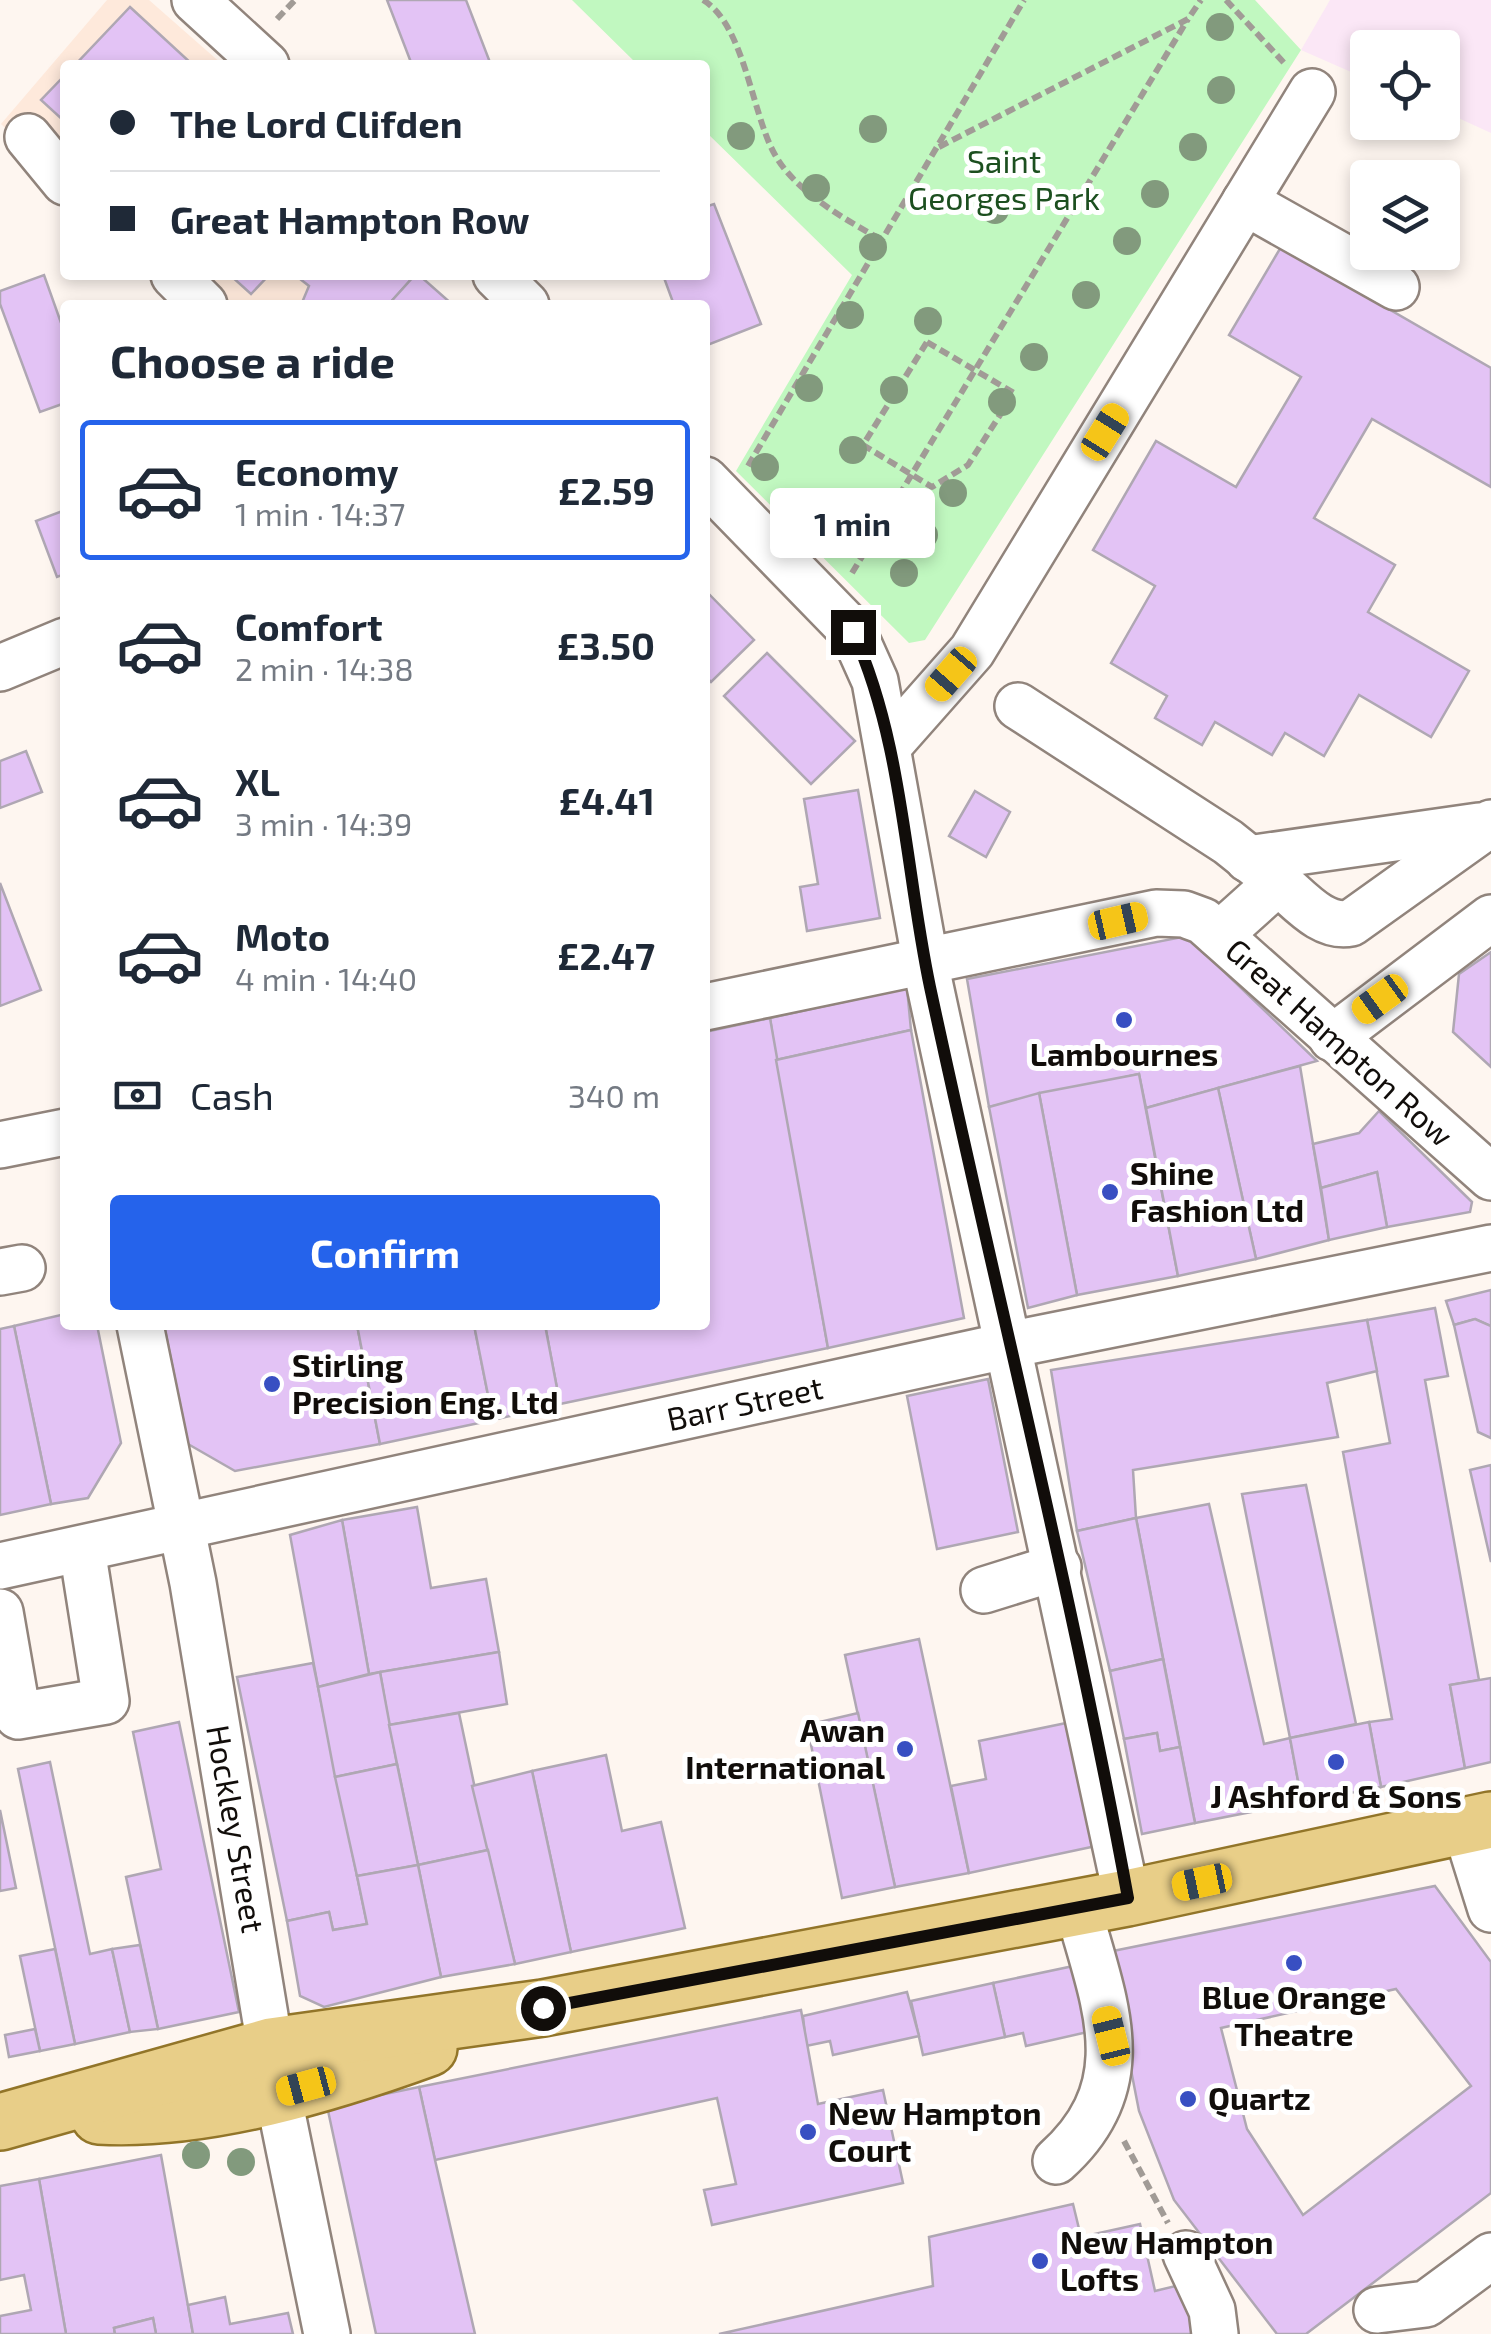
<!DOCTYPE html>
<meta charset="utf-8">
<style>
body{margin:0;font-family:"Exo 2",sans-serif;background:#f6f6f7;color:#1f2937;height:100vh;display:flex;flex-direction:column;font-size:38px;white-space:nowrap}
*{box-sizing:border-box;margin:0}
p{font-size:32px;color:#747a83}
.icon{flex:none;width:55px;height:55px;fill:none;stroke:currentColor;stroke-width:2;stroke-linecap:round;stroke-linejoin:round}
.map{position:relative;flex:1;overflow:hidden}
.details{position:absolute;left:60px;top:300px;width:650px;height:1030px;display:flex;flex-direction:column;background:#fff;border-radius:10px;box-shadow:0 5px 15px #0003}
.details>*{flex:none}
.guide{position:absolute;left:60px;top:60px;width:650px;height:220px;border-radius:10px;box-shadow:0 5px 15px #0003;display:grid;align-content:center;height:220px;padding:0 50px;background:#fff}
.fabs{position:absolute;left:1350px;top:30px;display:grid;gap:20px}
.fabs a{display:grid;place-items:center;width:110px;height:110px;border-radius:10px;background:#fff;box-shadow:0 5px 15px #0003;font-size:50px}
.end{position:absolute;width:45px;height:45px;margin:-22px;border:12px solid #110d0a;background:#fff;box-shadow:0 0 0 5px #fff}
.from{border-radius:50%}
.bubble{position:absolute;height:70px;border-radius:10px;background:#fff;box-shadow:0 5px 15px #0003;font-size:32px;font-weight:700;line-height:70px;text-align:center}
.car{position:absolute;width:30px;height:60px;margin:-30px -15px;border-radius:12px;box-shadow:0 0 8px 2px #0007;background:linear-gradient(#f5c518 24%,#345 0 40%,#f5c518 0 76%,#345 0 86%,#f5c518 0)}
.guide b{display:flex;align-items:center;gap:35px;height:95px;font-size:38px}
.guide b+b{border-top:2px solid #e0e1e3}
.guide i{width:25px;height:25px;background:#1f2937}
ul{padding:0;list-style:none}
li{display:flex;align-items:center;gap:30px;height:140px;margin:0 20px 15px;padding:0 30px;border:5px solid transparent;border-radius:10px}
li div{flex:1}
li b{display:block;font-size:38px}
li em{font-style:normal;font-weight:700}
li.selected{border-color:#2563eb}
li>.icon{width:90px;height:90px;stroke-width:1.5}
h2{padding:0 50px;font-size:45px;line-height:120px}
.pay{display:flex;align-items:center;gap:25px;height:110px;padding:0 50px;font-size:38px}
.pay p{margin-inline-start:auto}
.primary-button{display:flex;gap:20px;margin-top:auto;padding:20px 50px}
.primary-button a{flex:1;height:115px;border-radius:10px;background:#2563eb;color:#fff;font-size:40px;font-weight:700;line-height:115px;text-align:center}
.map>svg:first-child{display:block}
.built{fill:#fee9db}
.education{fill:#fbe7f6}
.green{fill:#c1f8c0}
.building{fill:#e3c3f5;stroke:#afa7b3;stroke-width:2.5;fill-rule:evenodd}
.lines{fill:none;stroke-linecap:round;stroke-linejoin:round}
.minor-casing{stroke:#91847c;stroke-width:50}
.major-casing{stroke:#927529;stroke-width:60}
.path{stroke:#a19b96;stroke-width:6;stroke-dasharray:10 5;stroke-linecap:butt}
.minor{stroke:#fff;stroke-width:45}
.major{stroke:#e8ce88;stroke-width:55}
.tree{fill:#829a7d}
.route{stroke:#110d0a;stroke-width:12}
.poi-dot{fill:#384fc2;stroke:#fff;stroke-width:4}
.labels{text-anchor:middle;stroke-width:10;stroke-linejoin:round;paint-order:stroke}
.park-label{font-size:32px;fill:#1c4f1f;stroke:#fff}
.street-label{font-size:32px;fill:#110d0a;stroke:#fff}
.poi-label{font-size:32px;font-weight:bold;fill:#110d0a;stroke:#fff;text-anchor:start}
</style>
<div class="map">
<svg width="1491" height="2334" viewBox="0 0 1491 2334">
<rect width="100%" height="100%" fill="#fef6f0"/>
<g class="built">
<path d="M107,0H149L223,65H65V186L1,124Z"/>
<path d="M157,275H415L388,305H188Z"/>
</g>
<path class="education" d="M1330,0H1491V133L1443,111L1442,48H1368L1367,79L1301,50Z"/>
<path class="green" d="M572,0H1255L1301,50L925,640L909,643L736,471L852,275L705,131V65H638Z"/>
<g class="building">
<path d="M387,0H466L491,65H412Z"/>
<path d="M130,7L193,65H75Z"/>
<path d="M65,75V122L41,100Z"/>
<path d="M714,204L761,324L705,346V305H674L663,275H705V207Z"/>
<path d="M1281,247L1491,368V487L1372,419L1314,518L1395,565L1368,612L1469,671L1431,737L1359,695L1324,756L1285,733L1272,755L1215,722L1202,745L1155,718L1167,696L1111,663L1155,586L1093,550L1156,441L1236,487L1301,377L1229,335Z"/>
<path d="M44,275L65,334V403L40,412L0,304V291Z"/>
<path d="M230,275H269L251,294Z"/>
<path d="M295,275H415L388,305H301L309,286Z"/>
<path d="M415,275H419L453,305H388Z"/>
<path d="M65,510V574L57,577L36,521Z"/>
<path d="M705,590L754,640L711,682L705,676Z"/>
<path d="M767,653L855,741L811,784L724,696Z"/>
<path d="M26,751L42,792L0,808V761Z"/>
<path d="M858,790L880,918L807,931L800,887L818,884L804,799Z"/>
<path d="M975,791L1010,812L986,857L949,836Z"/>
<path d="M0,883L41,990L0,1006Z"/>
<path d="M1187,936L1317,1061L1146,1108L1139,1074L989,1107L967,979Z"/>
<path d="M1491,952V1067L1453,1032L1459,974Z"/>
<path d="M907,988L911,1030L776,1060L770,1018Z"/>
<path d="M770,1018L828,1348L560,1404L545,1325H705V1032Z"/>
<path d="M911,1030L964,1318L828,1348L776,1060Z"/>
<path d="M1300,1066L1329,1240L1256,1259L1218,1088Z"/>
<path d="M1139,1074L1178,1276L1077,1295L1039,1093Z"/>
<path d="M1218,1088L1256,1259L1178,1276L1146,1108Z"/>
<path d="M1039,1093L1077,1295L1028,1308L989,1107Z"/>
<path d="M1379,1111L1472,1202L1470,1212L1387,1227L1377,1172L1321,1188L1313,1144L1359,1133Z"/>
<path d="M1377,1172L1387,1227L1329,1240L1321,1188Z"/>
<path d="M1491,1290V1326L1475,1319L1454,1325L1446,1301Z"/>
<path d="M1435,1308L1448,1376L1425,1380L1479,1680L1450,1685L1465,1768L1381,1787L1369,1722L1392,1719L1343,1452L1390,1443L1367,1320Z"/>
<path d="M65,1314V1325H97L121,1443L88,1498L51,1504L14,1326Z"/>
<path d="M1475,1319L1491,1326V1438L1478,1432L1454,1325Z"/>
<path d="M1367,1320L1377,1371L1327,1383L1338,1437L1133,1470L1136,1518L1077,1531L1051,1370Z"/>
<path d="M164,1325H357L380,1444L235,1471L188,1444Z"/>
<path d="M357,1325H474L493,1420L380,1444Z"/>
<path d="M474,1325H545L560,1404L493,1420Z"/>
<path d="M14,1326L51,1504L0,1515V1329Z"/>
<path d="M988,1379L1018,1532L937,1549L907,1396Z"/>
<path d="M1491,1465V1562L1470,1470Z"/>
<path d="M1306,1485L1356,1724L1290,1738L1242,1494Z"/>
<path d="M1209,1504L1264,1744L1290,1738L1302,1802L1195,1823L1136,1518Z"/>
<path d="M417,1507L431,1588L486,1579L499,1652L369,1674L342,1520Z"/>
<path d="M1136,1518L1163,1659L1110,1671L1077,1531Z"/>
<path d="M342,1520L369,1674L318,1687L290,1535Z"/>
<path d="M919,1639L969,1873L895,1887L845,1655Z"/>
<path d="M499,1652L507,1704L389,1725L380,1672Z"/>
<path d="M1163,1659L1180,1747L1160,1751L1157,1733L1124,1739L1110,1671Z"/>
<path d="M313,1663L367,1924L333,1930L329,1912L287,1921L237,1677Z"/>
<path d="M380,1672L397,1764L335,1777L318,1687Z"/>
<path d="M1491,1678V1762L1465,1768L1450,1685Z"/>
<path d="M459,1713L488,1850L418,1865L389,1725Z"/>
<path d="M858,1713L895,1887L842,1898L807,1725Z"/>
<path d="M179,1722L239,2012L158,2029L126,1877L161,1869L133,1732Z"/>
<path d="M1071,1722L1096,1846L969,1873L951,1786L986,1779L979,1741Z"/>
<path d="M1369,1722L1381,1787L1302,1802L1290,1738Z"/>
<path d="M1157,1733L1160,1751L1180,1747L1195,1823L1142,1834L1124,1739Z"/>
<path d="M606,1755L622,1831L661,1822L685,1928L571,1952L532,1771Z"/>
<path d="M50,1762L90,1954L112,1949L130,2032L75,2044L18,1769Z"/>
<path d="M397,1764L418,1865L357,1876L335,1777Z"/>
<path d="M532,1771L571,1952L515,1964L472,1786Z"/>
<path d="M0,1810L16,1888L0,1891Z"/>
<path d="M488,1850L515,1964L441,1977L418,1865Z"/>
<path d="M418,1865L441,1977L324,2007L300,1996L287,1921L329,1912L333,1930L367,1924L357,1876Z"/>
<path d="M1435,1886L1491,1962V2193L1306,2334H1277L1174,2200L1139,2111L1108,1952ZM1396,1989L1471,2086L1303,2215L1247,2129L1221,2028Z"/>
<path d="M140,1945L158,2029L130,2032L112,1949Z"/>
<path d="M55,1949L75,2044L40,2051L20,1956Z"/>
<path d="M1078,1965L1092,2031L1026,2046L1023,2033L1005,2037L993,1983Z"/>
<path d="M993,1983L1005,2037L923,2055L911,2001Z"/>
<path d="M907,1992L919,2036L833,2055L830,2041L806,2046L803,2016Z"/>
<path d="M801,2010L818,2104L883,2090L903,2183L712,2225L704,2190L736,2184L717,2098L435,2160L419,2087Z"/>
<path d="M35,2029L40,2051L9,2057L5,2035Z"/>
<path d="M419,2087L435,2160L475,2334H376L327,2106Z"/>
<path d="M161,2155L193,2334H156L153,2318L114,2328L115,2334H66L39,2179Z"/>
<path d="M39,2179L66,2334H0V2316L31,2310L24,2275L0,2280V2186Z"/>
<path d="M1073,2204L1081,2237L1140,2224L1155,2291L1184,2284L1194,2334H719L933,2286L929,2237Z"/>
<path d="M225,2297L230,2324L288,2313L293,2334H193L188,2305Z"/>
<path d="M153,2318L156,2334H115L114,2328Z"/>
</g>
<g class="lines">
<g class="minor-casing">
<g id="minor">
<path d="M195,0L266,65"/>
<path d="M28,137L65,182"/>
<path d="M1245,202L1396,287"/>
<path d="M174,275L204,305"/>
<path d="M496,275L526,305"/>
<path d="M705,480L853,632L875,681L929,981L1127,1898"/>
<path d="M0,668L65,641"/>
<path d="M1018,706L1228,842L1278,882L1219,935"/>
<path d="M888,746L972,651L1312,92"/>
<path d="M1248,859L1479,826"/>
<path d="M1278,882C1299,899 1322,929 1351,923L1491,823"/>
<path d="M705,1007L1156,913L1184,914L1203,921L1491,1177"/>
<path d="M1332,1038L1491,918"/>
<path d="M0,1145L65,1132"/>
<path d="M0,1272L22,1268"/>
<path d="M140,1325L193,1583L278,2094L327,2334"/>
<path d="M0,1566L1028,1341L1491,1248"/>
<path d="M984,1590L1058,1567"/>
<path d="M0,1612L18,1716L106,1701L82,1549"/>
<path d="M1465,1826L1491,1909"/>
<path d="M1056,2161C1142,2084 1104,2003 1078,1908"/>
<path d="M1186,2254L1212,2310L1215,2334"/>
<path d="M1377,2310L1426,2304L1491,2256"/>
</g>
</g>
<g class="major-casing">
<g id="major">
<path d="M99,2116C205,2122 330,2084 429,2048"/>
<path d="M0,2122L271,2046L543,2008L1127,1898L1491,1820"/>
</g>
</g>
<g class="path">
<path d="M703,0C744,24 752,113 774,153C794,191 846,220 882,240"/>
<path d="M1226,0L1286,65"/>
<path d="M277,19L295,0"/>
<path d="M939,147L1188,19L1201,0"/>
<path d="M927,342L1014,393L968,465L932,487L863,445Z"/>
<path d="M748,466L1024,0"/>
<path d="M852,573L1188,19"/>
<path d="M1124,2141L1168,2223"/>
</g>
<use href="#minor" class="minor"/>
<use href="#major" class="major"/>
</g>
<g class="tree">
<circle cx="1220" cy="27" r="14"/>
<circle cx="1221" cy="90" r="14"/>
<circle cx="873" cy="129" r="14"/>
<circle cx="741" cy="136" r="14"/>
<circle cx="1193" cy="147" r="14"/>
<circle cx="816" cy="188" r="14"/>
<circle cx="1155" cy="194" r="14"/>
<circle cx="995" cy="210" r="14"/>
<circle cx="1127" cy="241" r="14"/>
<circle cx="873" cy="247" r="14"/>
<circle cx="1086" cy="295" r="14"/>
<circle cx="850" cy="315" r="14"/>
<circle cx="928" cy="321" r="14"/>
<circle cx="1034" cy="357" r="14"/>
<circle cx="809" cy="388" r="14"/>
<circle cx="894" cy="390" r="14"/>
<circle cx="1002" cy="402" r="14"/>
<circle cx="853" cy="450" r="14"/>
<circle cx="765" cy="467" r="14"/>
<circle cx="953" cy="493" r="14"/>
<circle cx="807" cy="513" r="14"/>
<circle cx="924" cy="535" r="14"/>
<circle cx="904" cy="573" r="14"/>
<circle cx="196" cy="2155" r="14"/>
<circle cx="241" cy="2162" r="14"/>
</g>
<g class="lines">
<path class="route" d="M543,2008L1128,1898C1072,1592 995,1290 930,987C905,869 903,742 853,632"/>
</g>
<g class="poi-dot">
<circle cx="1124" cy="1020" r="10"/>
<circle cx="1110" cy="1192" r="10"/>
<circle cx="272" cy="1384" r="10"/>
<circle cx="905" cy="1749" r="10"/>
<circle cx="1336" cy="1762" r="10"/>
<circle cx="1294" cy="1963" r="10"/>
<circle cx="1188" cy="2099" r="10"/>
<circle cx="808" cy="2132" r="10"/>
<circle cx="1040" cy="2261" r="10"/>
</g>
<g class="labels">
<g class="park-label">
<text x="1004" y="173">Saint<tspan x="1004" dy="37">Georges Park</tspan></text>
</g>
<g class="street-label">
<text transform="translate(1339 1043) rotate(42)" y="11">Great Hampton Row</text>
<text transform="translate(745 1404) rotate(-12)" y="11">Barr Street</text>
<text transform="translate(235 1829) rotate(80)" y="11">Hockley Street</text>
</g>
<g class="poi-label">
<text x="1124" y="1066" text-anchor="middle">Lambournes</text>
<text x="1130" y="1185">Shine<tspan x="1130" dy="37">Fashion Ltd</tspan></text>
<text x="292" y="1377">Stirling<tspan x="292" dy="37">Precision Eng. Ltd</tspan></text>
<text x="885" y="1742" text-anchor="end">Awan<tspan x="885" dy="37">International</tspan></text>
<text x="1336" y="1808" text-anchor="middle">J Ashford &amp; Sons</text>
<text x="1294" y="2009" text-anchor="middle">Blue Orange<tspan x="1294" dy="37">Theatre</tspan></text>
<text x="1208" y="2110">Quartz</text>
<text x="828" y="2125">New Hampton<tspan x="828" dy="37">Court</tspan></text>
<text x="1060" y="2254">New Hampton<tspan x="1060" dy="37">Lofts</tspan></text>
</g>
</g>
</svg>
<div class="fabs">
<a><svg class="icon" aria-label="locate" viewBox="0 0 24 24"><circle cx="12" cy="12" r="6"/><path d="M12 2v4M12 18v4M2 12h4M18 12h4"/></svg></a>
<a><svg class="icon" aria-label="layers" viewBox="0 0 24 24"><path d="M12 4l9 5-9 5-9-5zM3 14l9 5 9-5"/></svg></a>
</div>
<i class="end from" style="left:543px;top:2008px"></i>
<i class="end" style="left:853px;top:632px"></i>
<div class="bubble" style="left:770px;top:488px;width:165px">1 min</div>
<i class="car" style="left:1105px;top:432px;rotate:32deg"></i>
<i class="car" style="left:951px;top:674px;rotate:221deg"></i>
<i class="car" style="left:1118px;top:921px;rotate:77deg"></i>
<i class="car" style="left:1380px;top:999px;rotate:234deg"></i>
<i class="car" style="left:1202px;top:1882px;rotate:258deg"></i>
<i class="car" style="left:1111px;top:2036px;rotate:346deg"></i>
<i class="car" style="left:306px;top:2086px;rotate:255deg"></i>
<div class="guide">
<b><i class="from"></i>The Lord Clifden</b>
<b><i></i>Great Hampton Row</b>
</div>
<section class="details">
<h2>Choose a ride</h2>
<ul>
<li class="selected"><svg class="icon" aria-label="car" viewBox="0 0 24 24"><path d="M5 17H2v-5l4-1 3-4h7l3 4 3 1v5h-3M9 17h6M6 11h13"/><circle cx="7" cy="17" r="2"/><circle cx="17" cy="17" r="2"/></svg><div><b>Economy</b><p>1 min · 14:37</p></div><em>£2.59</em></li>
<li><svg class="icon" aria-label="car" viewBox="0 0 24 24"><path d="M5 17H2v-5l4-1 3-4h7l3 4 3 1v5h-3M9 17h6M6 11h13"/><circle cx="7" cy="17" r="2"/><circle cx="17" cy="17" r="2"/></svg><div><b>Comfort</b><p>2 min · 14:38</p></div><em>£3.50</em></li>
<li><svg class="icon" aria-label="car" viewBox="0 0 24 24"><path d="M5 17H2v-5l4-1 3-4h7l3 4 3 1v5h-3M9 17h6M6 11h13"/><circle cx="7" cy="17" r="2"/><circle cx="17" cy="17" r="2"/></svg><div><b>XL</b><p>3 min · 14:39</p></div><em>£4.41</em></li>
<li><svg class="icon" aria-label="car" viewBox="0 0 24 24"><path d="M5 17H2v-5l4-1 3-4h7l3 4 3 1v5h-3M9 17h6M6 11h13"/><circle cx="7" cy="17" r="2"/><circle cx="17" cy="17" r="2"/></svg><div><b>Moto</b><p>4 min · 14:40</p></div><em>£2.47</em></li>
</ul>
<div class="pay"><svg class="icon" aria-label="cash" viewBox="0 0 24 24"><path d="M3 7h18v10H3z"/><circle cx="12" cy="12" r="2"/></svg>Cash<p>340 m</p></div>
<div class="primary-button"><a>Confirm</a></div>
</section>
</div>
